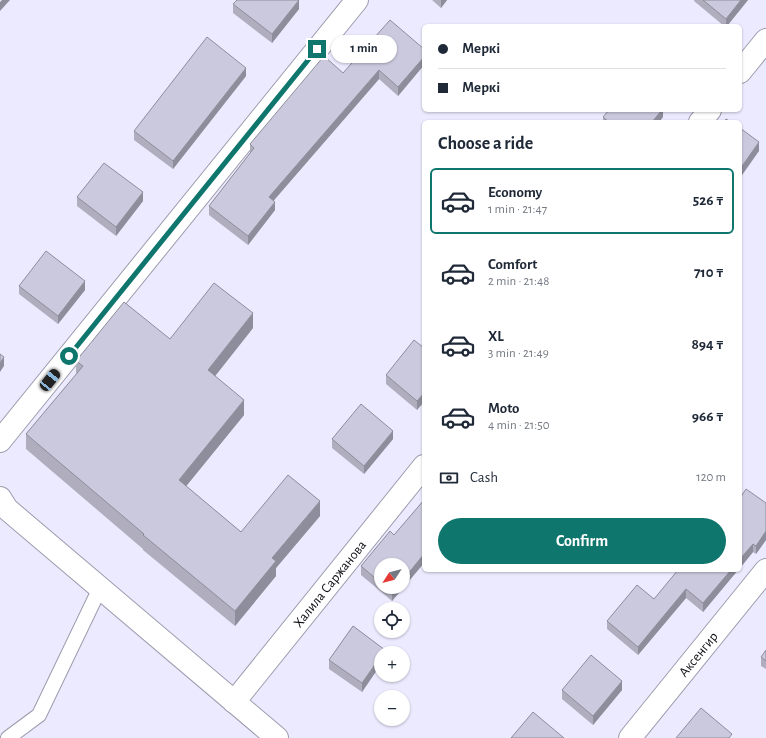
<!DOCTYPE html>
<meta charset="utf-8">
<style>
body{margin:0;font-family:"Alegreya Sans",sans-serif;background:#f6f6f7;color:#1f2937;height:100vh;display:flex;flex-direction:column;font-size:15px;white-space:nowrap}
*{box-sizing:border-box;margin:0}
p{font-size:13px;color:#747a83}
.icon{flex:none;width:22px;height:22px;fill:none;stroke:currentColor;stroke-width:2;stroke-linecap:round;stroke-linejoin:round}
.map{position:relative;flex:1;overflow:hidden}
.details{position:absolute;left:422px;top:120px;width:320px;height:452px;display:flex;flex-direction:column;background:#fff;border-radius:6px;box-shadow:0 1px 3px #0004}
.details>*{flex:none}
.guide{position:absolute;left:422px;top:24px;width:320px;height:88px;border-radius:6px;box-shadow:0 1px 3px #0004;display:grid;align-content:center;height:88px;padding:0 16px;background:#fff}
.needle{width:26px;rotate:234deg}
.fabs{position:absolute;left:374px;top:558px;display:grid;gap:8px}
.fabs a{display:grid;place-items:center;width:36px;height:36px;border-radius:50%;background:#fff;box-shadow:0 1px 3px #0004;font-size:20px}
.end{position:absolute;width:18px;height:18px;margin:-9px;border:5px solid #0f766e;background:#fff;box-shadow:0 0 0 2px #fff}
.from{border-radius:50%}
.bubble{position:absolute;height:28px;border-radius:14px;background:#fff;box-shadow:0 1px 3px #0004;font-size:13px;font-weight:700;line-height:28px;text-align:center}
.car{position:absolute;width:12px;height:24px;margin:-12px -6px;border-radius:5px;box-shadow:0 0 3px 1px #0007;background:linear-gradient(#222 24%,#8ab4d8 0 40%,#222 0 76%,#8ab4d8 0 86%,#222 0)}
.guide b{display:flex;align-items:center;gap:14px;height:38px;font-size:15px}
.guide b+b{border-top:1px solid #e0e1e3}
.guide i{width:10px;height:10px;background:#1f2937}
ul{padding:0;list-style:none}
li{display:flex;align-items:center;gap:12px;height:66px;margin:0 8px 6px;padding:0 8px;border:2px solid transparent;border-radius:6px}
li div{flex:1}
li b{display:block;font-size:15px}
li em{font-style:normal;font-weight:700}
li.selected{border-color:#0f766e}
li>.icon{width:36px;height:36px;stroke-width:1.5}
h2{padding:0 16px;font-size:18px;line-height:48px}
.pay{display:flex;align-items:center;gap:10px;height:44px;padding:0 16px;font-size:15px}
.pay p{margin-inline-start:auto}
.primary-button{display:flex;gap:8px;margin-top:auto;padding:8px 16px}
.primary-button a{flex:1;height:46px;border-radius:24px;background:#0f766e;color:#fff;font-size:16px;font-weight:700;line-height:46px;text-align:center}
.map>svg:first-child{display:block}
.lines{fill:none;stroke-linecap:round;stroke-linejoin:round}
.lane-casing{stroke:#9d9bad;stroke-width:16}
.street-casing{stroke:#9d9bad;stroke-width:24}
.lane{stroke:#fff;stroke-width:14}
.street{stroke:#fff;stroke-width:22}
.wall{fill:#afadbe;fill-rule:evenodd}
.shaded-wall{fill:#8e8d9b}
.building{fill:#cbc9dd;stroke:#8e8d9b}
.route{stroke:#0f766e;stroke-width:5}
.labels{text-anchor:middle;stroke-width:3.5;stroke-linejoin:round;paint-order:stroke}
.street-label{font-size:14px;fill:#0e0e14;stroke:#faf9fd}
</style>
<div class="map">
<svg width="766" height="738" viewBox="0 0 766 738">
<rect width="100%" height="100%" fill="#eceafe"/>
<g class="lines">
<g class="lane-casing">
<path id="lane" d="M8,738L39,715L100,588"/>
</g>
<g class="street-casing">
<g id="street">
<path d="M740,72L766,40"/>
<path d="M700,122L710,110"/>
<path d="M0,441L357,0"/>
<path d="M0,498L7,509L277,738"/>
<path id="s1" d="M234,702L424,466"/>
<path id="s2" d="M630,738L766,570"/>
</g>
</g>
<use href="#lane" class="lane"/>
<use href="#street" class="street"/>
</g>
<g class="wall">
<path d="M432,0H447L441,8Z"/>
<path d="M694,0H748L727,26H724L694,1Z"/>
<path d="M233,4L299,9L272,43L233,13Z"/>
<path d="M424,49V65L398,96L379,79L273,201L275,210L248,245L209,215V206L250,153V144L343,73Z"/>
<path d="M246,76L173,169L134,140V131Z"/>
<path d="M663,110V117L659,122H603V117Z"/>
<path d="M77,197L143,201L116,236L77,206Z"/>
<path d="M19,286L85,290L58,324L19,294Z"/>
<path d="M253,328L215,376L244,415L186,486L241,532L320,516L276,568V576L235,626L143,550V549L26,449V434L76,375V361L170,339Z"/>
<path d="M424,348L417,410L386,384V375Z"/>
<path d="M332,439H393L364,474L332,448Z"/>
<path d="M740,498L766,503V540L756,554L753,552L740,568Z"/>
<path d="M424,500V563L392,601L361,575V566L394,535ZM381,565L403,587H381Z"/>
<path d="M738,570L703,612L686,598L638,655L607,629V621L654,599Z"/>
<path d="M353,626L385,650V653H381V664L362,692L329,669V660Z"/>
<path d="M766,650V669L761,666V657Z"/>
<path d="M562,690H622L593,725L562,699Z"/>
</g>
<g class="shaded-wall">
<path d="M2,0H10L0,11V2Z"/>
<path d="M299,0V9L272,43V34Z"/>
<path d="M441,0H447L441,8Z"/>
<path d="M741,0H748L727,26H726V19Z"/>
<path d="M424,57V65L398,96V87Z"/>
<path d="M246,68V76L173,169V161Z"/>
<path d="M379,70V79L269,206V197Z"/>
<path d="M662,110H663V117L659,122H652Z"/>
<path d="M759,142V151L740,178V169Z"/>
<path d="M143,192V201L116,236V227Z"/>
<path d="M275,202V210L248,245V236Z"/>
<path d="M85,281V290L58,324V316Z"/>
<path d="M253,313V328L208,385V370Z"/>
<path d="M4,357V366L0,372V363Z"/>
<path d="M424,393V402L417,410V401Z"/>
<path d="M244,400V415L179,495V480Z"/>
<path d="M393,431V439L364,474V466Z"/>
<path d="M320,501V516L276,568V576L235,626V611L272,558Z"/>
<path d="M766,531V540L756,554V546Z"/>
<path d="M753,544V552L740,568V559Z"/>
<path d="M424,554V563L392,601V592L397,587H403V580Z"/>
<path d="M731,570H738L703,612V603Z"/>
<path d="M686,589V598L638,655V647Z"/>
<path d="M381,656V664L362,692V683Z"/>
<path d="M622,681V690L593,725V716Z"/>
</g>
<g class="building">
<path d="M237,0H299L272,34L233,4Z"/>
<path d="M703,0H741L726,19Z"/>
<path d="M390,20L424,49V57L398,87L379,70L269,197L275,202L248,236L209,206L254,148L250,144L324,56L343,73Z"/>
<path d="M207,37L246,68L173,161L134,131Z"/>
<path d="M609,110H662L652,122H609L603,117Z"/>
<path d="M726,119L731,122H724Z"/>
<path d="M740,128L759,142L740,169Z"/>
<path d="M104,163L143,192L116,227L77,197Z"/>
<path d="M46,251L85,281L58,316L19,286Z"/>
<path d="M214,283L253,313L208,370L244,400L179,480L241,532L288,475L320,501L272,558L276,561L235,611L143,535L144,534L26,434L83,366L76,361L124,302L170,339Z"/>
<path d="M414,340L424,348V393L417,401L386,375Z"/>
<path d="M0,354L4,357L0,363Z"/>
<path d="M361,404L393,431L364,466L332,439Z"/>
<path d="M746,489L766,503V531L756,546L753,544L740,559V498Z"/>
<path d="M424,500V554L403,580V565H381V583L361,566L390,531L394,535Z"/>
<path d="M678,570H731L703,603L686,589L638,647L607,621L637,585L654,599Z"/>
<path d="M386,587H397L392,592Z"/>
<path d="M353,626L385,650L383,653H381V656L362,683L329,660Z"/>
<path d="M766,650V661L761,657Z"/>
<path d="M591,655L622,681L593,716L562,690Z"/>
<path d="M701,708L732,734L729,738H676Z"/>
<path d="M533,712L564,738H511Z"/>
</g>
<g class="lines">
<path class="route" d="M69,356L317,49"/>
</g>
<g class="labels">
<g class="street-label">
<text dy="5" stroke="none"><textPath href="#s1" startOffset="152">Халила Саржанова</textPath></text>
<text dy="5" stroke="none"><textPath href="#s2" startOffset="108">Аксенгир</textPath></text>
</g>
</g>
</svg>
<div class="fabs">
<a><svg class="needle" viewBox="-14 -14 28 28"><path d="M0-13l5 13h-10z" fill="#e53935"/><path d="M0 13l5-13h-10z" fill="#747a83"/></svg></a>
<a><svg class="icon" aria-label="locate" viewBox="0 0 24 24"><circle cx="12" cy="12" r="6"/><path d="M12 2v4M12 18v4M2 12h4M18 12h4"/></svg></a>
<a>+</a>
<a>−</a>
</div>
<i class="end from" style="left:69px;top:356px"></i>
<i class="end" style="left:317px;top:49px"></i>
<div class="bubble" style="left:331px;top:35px;width:66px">1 min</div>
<i class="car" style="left:50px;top:380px;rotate:39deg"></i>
<div class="guide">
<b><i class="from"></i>Меркі</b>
<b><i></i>Меркі</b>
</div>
<section class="details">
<h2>Choose a ride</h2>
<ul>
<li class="selected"><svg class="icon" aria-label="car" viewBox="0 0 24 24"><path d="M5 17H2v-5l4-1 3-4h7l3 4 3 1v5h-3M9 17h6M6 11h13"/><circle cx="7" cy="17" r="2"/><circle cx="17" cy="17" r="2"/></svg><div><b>Economy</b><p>1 min · 21:47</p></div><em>526 ₸</em></li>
<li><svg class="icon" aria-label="car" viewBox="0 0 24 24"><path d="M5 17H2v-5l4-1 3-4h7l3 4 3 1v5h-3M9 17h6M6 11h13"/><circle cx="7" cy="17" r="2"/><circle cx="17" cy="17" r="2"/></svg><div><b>Comfort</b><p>2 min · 21:48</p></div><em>710 ₸</em></li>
<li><svg class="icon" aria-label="car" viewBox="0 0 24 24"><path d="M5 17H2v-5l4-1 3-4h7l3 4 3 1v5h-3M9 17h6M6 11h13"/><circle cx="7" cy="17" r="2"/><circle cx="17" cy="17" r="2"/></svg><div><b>XL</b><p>3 min · 21:49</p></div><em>894 ₸</em></li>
<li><svg class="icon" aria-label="car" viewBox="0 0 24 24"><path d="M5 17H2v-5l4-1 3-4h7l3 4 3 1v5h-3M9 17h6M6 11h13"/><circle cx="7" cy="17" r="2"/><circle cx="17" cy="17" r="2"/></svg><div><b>Moto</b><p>4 min · 21:50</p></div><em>966 ₸</em></li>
</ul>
<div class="pay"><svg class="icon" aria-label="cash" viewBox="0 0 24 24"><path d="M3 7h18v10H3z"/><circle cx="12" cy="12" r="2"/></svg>Cash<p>120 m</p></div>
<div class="primary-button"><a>Confirm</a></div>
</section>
</div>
